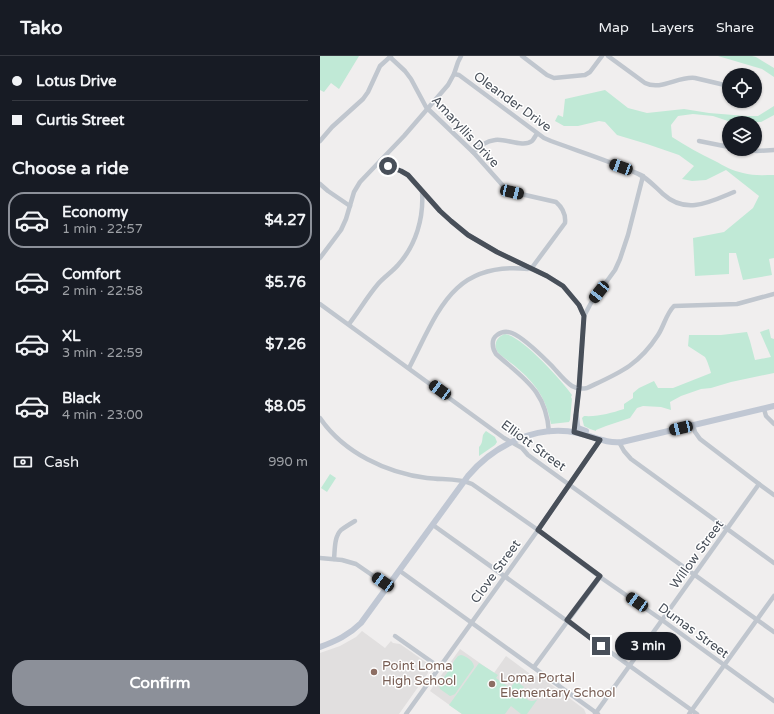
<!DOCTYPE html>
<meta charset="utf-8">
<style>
body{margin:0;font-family:"Varela Round",sans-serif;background:#20242c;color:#f1f3f6;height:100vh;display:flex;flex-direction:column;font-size:15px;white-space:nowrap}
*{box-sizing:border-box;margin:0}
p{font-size:13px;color:#9ea1a6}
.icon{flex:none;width:22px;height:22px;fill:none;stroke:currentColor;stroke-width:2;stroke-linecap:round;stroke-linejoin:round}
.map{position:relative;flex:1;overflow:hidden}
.sheet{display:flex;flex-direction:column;background:#171b24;width:320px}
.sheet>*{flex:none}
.hud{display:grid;align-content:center;height:88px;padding:0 12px;background:#171b24}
.tools{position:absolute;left:402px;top:12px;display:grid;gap:8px}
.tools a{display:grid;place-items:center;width:40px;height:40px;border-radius:50%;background:#171b24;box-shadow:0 1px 3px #0004;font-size:20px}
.end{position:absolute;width:18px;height:18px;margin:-9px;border:5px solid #484f59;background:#fff;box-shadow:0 0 0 2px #fff}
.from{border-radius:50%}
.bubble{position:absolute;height:28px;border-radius:14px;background:#171b24;box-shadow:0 1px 3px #0004;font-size:13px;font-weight:700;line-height:28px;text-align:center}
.car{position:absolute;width:12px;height:24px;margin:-12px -6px;border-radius:5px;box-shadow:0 0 3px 1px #0007;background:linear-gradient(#222 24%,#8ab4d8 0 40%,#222 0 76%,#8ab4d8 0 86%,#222 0)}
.hud b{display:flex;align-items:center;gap:14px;height:38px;font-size:15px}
.hud b+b{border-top:1px solid #363941}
.hud i{width:10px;height:10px;background:#f1f3f6}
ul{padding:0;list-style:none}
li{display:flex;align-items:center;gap:12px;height:56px;margin:0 8px 6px;padding:0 4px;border:2px solid transparent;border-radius:16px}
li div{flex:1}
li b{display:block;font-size:15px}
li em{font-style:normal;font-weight:700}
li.on{border-color:#8c9099}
li>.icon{width:36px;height:36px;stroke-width:1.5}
h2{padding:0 12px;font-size:18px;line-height:48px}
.pay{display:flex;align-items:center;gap:10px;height:44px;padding:0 12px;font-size:15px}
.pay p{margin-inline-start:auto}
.cta{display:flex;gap:8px;margin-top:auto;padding:8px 12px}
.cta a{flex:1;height:46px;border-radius:16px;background:#8c9099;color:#fff;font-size:16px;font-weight:700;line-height:46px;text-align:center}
header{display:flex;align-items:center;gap:24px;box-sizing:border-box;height:56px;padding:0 20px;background:#171b24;border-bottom:1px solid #363941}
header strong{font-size:19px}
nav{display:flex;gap:22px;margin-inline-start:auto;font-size:14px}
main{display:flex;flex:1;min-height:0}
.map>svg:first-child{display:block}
.education{fill:#e1dfdf}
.green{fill:#c0e9d6}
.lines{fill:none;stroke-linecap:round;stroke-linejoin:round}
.street{stroke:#c0c6ce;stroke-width:4.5}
.secondary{stroke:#c0c7d3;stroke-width:6}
.route{stroke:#484f59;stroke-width:5}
.education-dot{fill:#8d6e63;stroke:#fff;stroke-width:1.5}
.labels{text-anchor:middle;stroke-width:3;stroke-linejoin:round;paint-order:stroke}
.street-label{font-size:13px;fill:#484f59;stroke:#fff}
.education-label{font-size:13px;fill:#785e54;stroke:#fff;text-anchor:start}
</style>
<header>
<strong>Tako</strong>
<nav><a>Map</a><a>Layers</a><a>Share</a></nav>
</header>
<main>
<section class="sheet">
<div class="hud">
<b><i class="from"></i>Lotus Drive</b>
<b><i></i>Curtis Street</b>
</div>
<h2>Choose a ride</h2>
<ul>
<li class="on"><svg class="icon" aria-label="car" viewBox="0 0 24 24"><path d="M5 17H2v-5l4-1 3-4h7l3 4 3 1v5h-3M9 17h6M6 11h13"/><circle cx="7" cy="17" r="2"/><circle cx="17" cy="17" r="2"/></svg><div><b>Economy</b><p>1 min · 22:57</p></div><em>$4.27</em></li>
<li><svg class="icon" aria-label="car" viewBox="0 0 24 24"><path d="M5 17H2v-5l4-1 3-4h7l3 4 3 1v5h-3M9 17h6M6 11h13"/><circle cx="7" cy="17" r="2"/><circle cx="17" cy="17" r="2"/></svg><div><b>Comfort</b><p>2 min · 22:58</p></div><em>$5.76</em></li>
<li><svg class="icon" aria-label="car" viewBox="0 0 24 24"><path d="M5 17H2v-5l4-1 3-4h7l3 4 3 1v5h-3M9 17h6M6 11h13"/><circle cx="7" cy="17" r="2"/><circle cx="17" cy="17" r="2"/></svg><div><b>XL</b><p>3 min · 22:59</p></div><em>$7.26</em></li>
<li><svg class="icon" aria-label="car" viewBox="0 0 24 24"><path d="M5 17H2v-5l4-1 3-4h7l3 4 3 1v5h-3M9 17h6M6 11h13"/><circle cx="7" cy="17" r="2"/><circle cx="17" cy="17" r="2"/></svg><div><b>Black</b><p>4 min · 23:00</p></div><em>$8.05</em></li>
</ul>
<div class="pay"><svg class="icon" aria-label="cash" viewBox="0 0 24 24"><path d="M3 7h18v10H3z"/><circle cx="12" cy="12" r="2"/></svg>Cash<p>990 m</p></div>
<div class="cta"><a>Confirm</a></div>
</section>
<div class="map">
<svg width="454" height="658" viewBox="0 0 454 658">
<rect width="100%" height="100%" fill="#f0eeee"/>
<g class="education">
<path d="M42,575L65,592L71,585L73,587L80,588L107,607L109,611H108V617L79,658H0V597L20,590L36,581Z"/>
<path d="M140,593L174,617L186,600L213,620L221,621L264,653L266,658H142L110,635Z"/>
</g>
<g class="green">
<path d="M0,0H39L19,33L11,27L4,36L0,34Z"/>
<path d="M398,0H432L436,1L454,12V21L442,13Z"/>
<path d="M285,34L308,52L327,57L364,53L389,57L426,60H438L454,50V59L441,66H426L408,65L393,60L373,58L358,60L351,69L352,81C366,90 380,98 395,105C404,110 413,115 423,117C433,120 444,119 454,119V202L449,203L452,219L423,224L416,197H409V218L375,220L373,182L404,176L433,152L439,140L406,114L386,124L372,125L362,123L374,110L359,99L327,88L297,79L285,66L279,65L258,70H244L235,65L238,59L243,61L245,43Z"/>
<path d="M449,273L451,282L454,283V317L411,326L391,332L381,333L361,340L350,346L351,354L341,351L323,350L317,352L310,362L286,370L276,374V375L270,373L264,370L262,362L264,360C278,361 291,357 304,353V348L313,342V337L319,332L334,325L338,332H353L391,317C390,313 387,304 385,301L368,290L369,279H401L427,276L430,285L435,304L451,301L440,276Z"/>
<path d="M185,278C203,281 241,324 252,339L251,341L252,343L250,364L249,366L231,368C226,342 216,328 196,311C191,306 180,300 177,295C173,287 178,280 185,278Z"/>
<path d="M166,375L175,381L177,386L175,389L159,400V391C163,387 162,383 163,379C164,377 165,376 166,375Z"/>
<path d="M10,418L16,422L7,436L1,432Z"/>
<path d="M141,599C146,600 154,605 154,611L135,638L133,639L130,640L120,633L119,628L130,613L134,605L138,600Z"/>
<path d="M159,607L178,619L176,622L190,632L196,625L204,631L201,635L204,636C205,643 209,647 216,644H217L207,658H201L191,650L185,658H142L129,649Z"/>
</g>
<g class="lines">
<g class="street">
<path d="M202,0L227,19L234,22L265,19L270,16L282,0"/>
<path d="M288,0L325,27C341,35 358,20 375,22L409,30"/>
<path d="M70,1L85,15L91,23L106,51L153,96L185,132L192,136L236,146C243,152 246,158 245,167L211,213"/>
<path d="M134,18L139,19L224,82L231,85C258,95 287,104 314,116C326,120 334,130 343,138C366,159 390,146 414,136"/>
<path d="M0,85L12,71L43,43L48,36L60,10L71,0"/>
<path d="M379,85L409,91"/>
<path d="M420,93L437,95L454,94"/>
<path d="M153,96C160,90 166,85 175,84C185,82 203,92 212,85C214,83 215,80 217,78"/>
<path d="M61,104L67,110L81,115L88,119L120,155L131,165L148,179L177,196L227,220L243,230L259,249L264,260"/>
<path d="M0,128L8,135L30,150"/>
<path d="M0,202L21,174L26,163L34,136L40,126L84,80L128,29L134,18L138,6L141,0"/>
<path d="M0,248L184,382L202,392L208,399L454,576"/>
<path d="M29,268C39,255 47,241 58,228C64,221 72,216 78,209C96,189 104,162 102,135"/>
<path d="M89,312C118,256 132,205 208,213"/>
<path d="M444,353L446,360L454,368"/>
<path d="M0,362C24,397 67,417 107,422C122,424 139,422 152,428L218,474L280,521L342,564L454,645"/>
<path d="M373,369L375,376L380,383L439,428L454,439"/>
<path d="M229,376C226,334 204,323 176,298C172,292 171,283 177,279C181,276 187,275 192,277C202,281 222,300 230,308C237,315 244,325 252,330C257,333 262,333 267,332C299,317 318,310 338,279C344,270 346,258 354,250L417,248L454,238"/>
<path d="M254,376L259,333L264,260L271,247L295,214L300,203L308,179L323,120"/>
<path d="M299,386L304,395L311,403L454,507"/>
<path d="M113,469L377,658"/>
<path d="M0,502L22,504L36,508L68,530"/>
<path d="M14,503C15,494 14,481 21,474C25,471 30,468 35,465"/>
<path d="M80,515L278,658"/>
<path d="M75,580L119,611"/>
<path d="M214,611L280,521"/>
<path d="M86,658L218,474L280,384"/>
<path d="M275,658L439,428"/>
<path d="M369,658L454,540"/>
</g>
<g class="secondary">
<path d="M256,360L257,369L258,372L266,375"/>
<path d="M0,591C16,585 29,579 41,567L148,420C174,389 217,368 258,377C273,380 286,388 302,386L454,350"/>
</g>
</g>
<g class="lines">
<path class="route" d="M68,110L81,115L88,119L120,155L131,165L148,179L177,196L227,220L243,230L259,249L264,260L259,332L254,376L280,384L218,474L280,520L247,564L281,590"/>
</g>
<g class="education-dot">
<circle cx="54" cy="616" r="4"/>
<circle cx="172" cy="628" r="4"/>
</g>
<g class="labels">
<g class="street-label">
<text transform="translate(193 45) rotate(36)" y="5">Oleander Drive</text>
<text transform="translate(146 75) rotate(47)" y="5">Amaryllis Drive</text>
<text transform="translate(214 389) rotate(36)" y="5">Elliott Street</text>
<text transform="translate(376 498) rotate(-54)" y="5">Willow Street</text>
<text transform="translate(175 515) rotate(-54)" y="5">Clove Street</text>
<text transform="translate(374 574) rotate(36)" y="5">Dumas Street</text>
</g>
<g class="education-label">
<text x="62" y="614">Point Loma<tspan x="62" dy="15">High School</tspan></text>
<text x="180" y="626">Loma Portal<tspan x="180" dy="15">Elementary School</tspan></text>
</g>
</g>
</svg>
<div class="tools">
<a><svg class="icon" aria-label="locate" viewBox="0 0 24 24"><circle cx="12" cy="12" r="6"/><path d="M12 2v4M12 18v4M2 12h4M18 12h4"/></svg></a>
<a><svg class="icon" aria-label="layers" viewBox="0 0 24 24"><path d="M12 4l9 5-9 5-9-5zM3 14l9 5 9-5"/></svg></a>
</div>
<i class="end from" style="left:68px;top:110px"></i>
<i class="end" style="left:281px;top:590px"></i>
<div class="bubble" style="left:295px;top:576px;width:66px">3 min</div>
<i class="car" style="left:301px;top:111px;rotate:290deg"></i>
<i class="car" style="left:192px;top:136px;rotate:103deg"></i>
<i class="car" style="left:279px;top:236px;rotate:218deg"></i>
<i class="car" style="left:120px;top:334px;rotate:306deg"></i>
<i class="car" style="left:361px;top:372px;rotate:257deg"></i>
<i class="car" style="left:63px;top:526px;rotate:305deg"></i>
<i class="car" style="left:317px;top:546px;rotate:305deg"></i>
</div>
</main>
